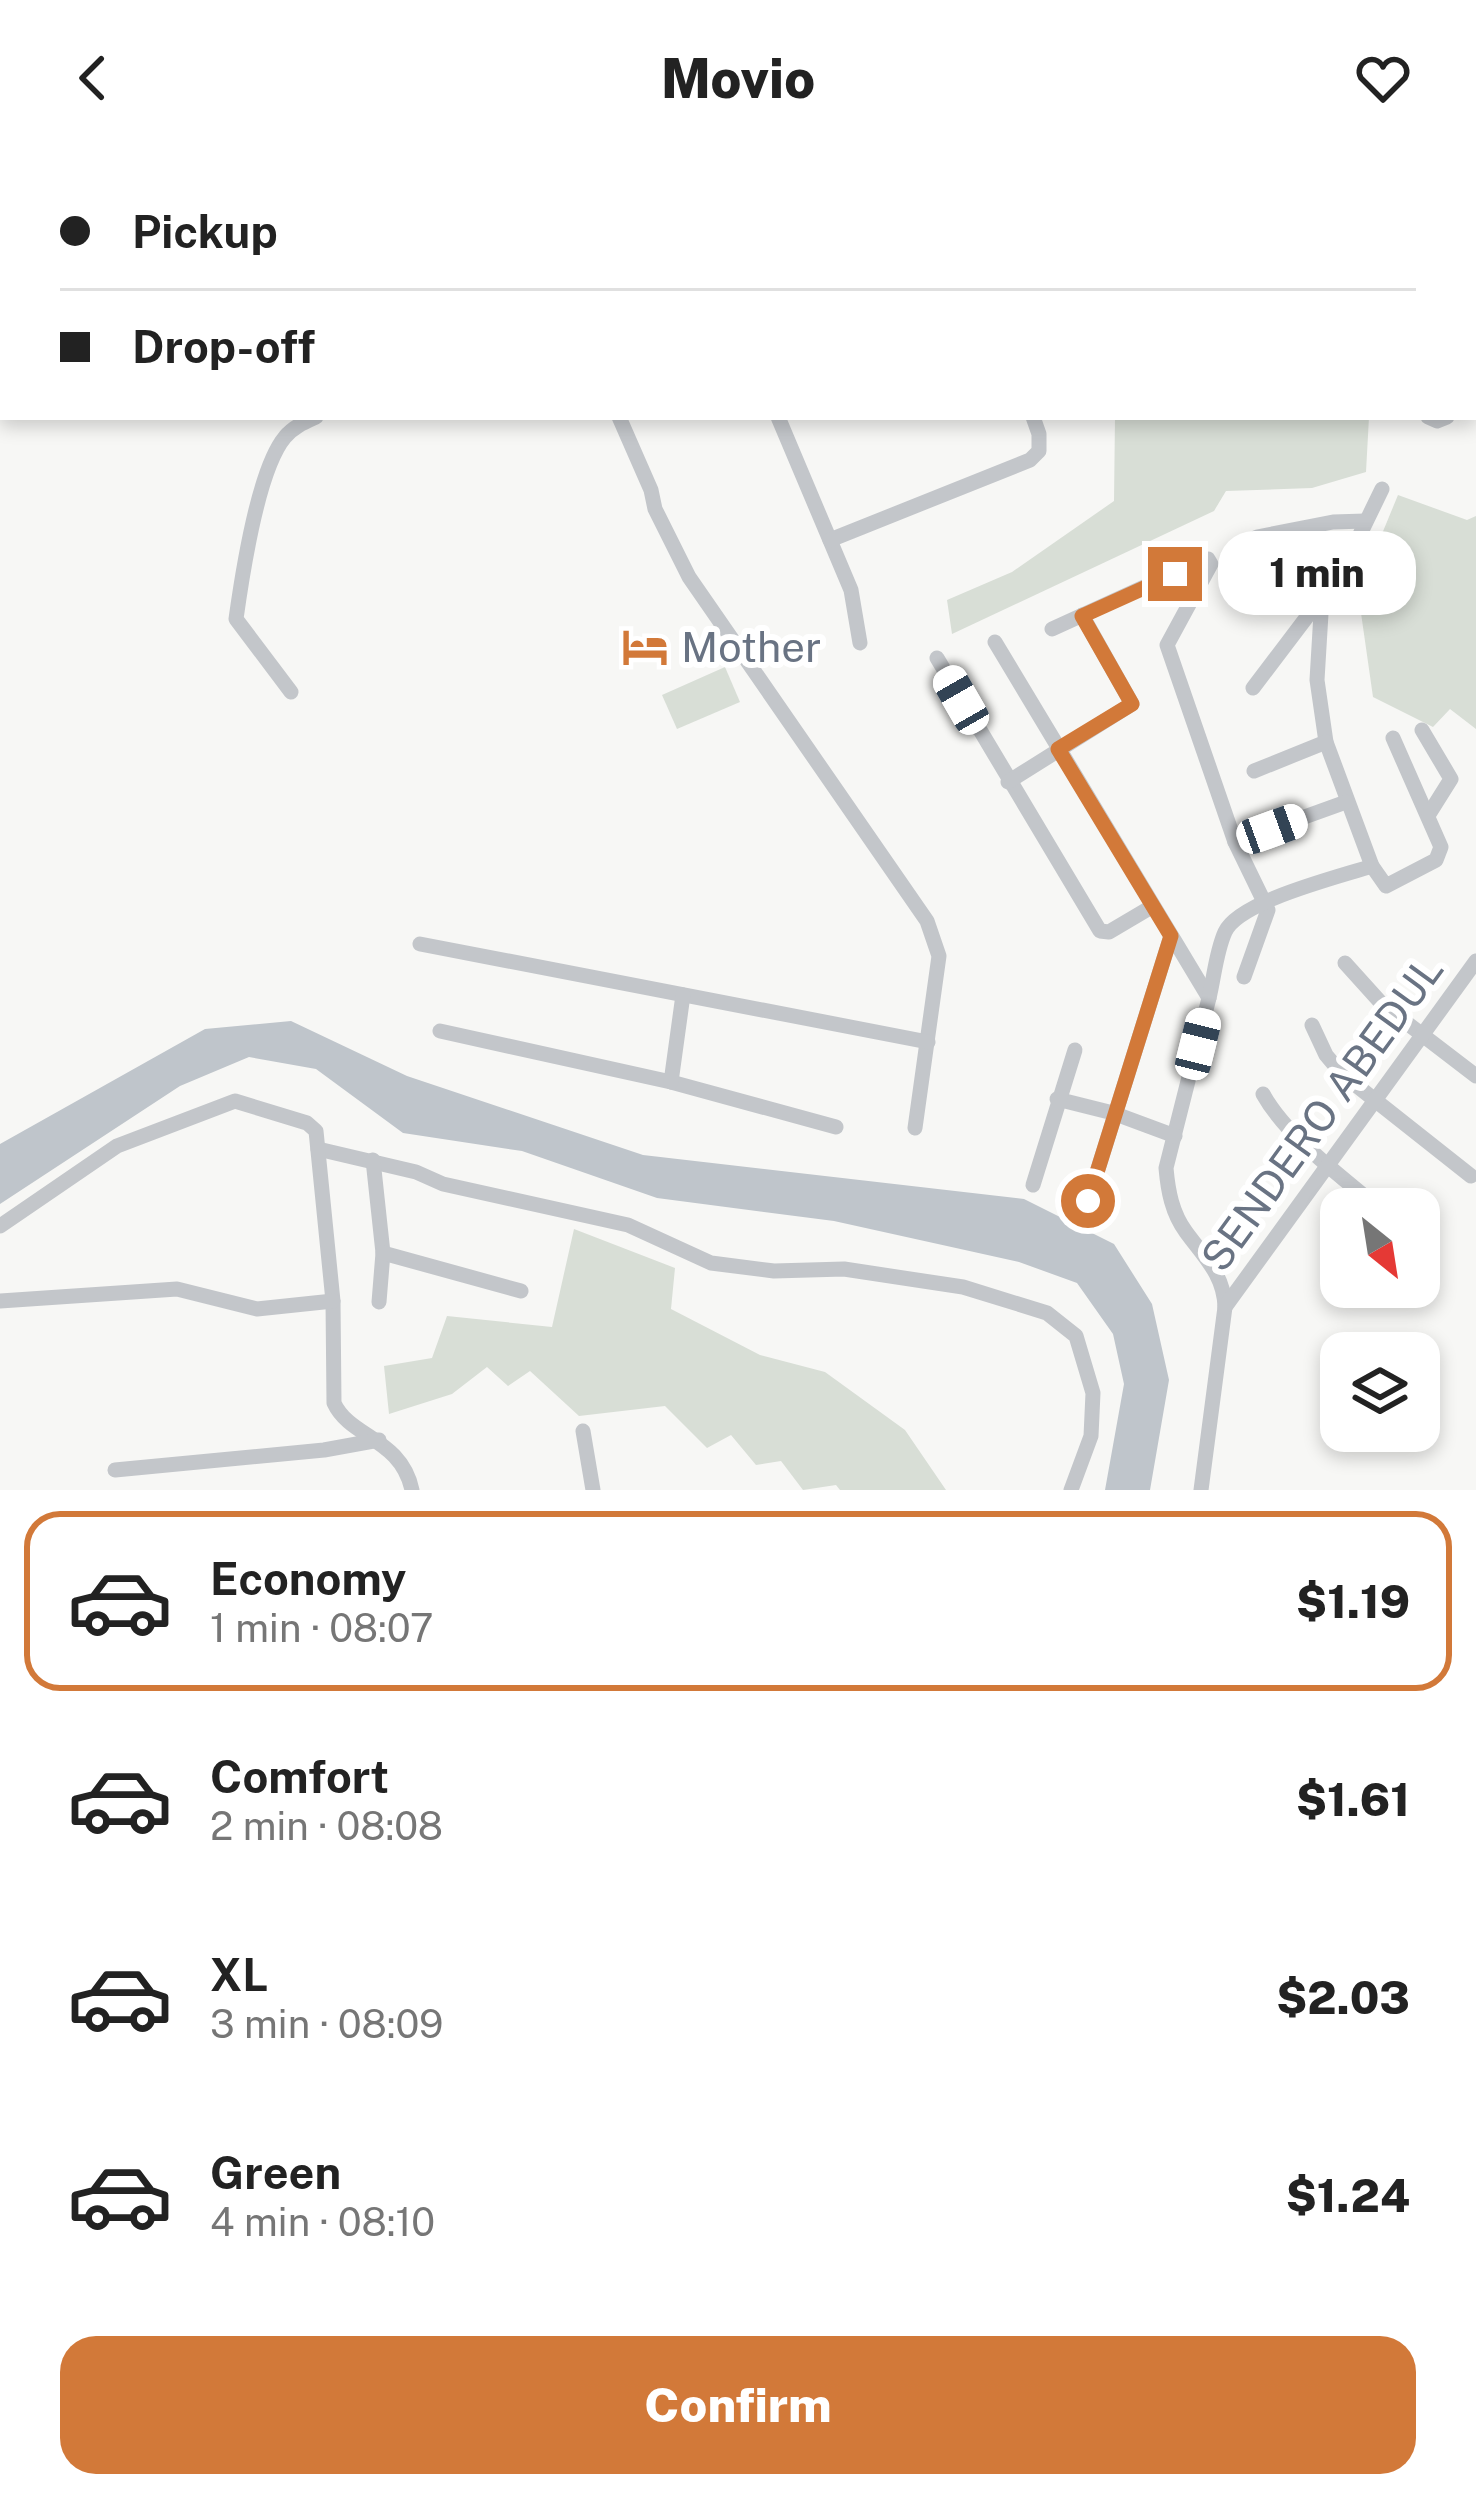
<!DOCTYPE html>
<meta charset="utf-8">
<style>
body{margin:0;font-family:"Public Sans",sans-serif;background:#f2f2f2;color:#222;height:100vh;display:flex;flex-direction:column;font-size:45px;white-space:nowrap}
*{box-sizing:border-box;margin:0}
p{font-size:39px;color:#767676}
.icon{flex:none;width:66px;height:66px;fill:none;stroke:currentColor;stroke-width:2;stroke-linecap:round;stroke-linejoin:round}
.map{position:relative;height:1334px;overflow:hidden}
.details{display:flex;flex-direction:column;background:#fff;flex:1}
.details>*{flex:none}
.guide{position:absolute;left:0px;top:0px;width:1476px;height:264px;box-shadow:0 6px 18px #0003;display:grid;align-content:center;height:264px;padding:0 60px;background:#fff}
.needle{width:78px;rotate:150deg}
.controls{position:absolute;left:1320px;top:1032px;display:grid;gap:24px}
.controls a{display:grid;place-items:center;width:120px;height:120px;border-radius:24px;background:#fff;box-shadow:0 6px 18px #0003;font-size:60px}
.end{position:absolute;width:54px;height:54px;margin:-27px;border:15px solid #d27939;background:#fff;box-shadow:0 0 0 6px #fff}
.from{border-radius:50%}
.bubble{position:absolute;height:84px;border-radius:36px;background:#fff;box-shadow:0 6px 18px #0003;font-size:39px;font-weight:800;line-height:84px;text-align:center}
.car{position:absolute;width:36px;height:72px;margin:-36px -18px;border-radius:15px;box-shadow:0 0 9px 3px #0007;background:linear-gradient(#fff 24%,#345 0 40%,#fff 0 76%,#345 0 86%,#fff 0)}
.guide b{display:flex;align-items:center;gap:42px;height:114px;font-size:45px}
.guide b+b{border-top:3px solid #e0e0e0}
.guide i{width:30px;height:30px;background:#222}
ul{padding:21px 0 0;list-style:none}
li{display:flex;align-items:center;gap:36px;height:180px;margin:0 24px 18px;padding:0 36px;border:6px solid transparent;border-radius:36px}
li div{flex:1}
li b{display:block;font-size:45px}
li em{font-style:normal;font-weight:800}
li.on{border-color:#d27939}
li>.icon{width:108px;height:108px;stroke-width:1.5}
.primary-button{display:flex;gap:24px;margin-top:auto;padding:24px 60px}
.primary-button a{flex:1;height:138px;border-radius:36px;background:#d27939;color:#fff;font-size:48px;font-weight:800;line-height:138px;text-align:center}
header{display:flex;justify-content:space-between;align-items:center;height:156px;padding:0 60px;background:#fff;font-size:54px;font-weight:800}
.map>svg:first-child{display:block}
.green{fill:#d8ded6}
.water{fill:#bfc5cb}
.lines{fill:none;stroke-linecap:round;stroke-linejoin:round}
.secondary-casing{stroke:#b6b9be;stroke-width:27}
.minor{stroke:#c3c6ca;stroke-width:15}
.secondary{stroke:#fff;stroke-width:21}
.route{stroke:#d27939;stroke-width:15}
.labels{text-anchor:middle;stroke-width:12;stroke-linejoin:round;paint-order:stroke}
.poi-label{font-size:42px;fill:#697383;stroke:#fff;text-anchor:start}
.street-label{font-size:42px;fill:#697383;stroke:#fff}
</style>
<header><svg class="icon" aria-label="back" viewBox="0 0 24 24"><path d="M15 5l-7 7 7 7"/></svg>Movio<svg class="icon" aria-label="heart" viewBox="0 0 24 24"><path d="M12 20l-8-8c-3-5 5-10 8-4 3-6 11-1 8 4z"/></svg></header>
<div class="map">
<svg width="1476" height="1334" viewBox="0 0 1476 1334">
<rect width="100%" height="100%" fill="#f7f7f5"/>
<g class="green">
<path d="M1115,261H1369L1366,316L1312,332L1226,335L1214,355L952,478L947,444L1012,416L1114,345Z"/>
<path d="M1398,339L1467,364L1476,360V573L1450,553L1433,571L1373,541L1358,436Z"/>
<path d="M725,511L740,546L677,573L662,539Z"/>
<path d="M574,1073L675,1112L671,1153L760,1199L825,1216L905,1274L946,1334H840L836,1329L803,1334L781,1305L756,1309L731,1279L707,1292L665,1250L579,1260L530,1215L508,1230L487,1211L452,1238L389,1258L384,1210L432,1202L447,1160L552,1171Z"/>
</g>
<path class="water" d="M291,865L407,920L643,999L1024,1043L1114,1088L1152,1148L1169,1224L1150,1334H1105L1124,1228L1113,1178L1077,1127L1019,1106L834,1065L657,1042L522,995L403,977L316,913L249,901L180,930L0,1048V988L205,873Z"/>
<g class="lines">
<g class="secondary-casing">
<g id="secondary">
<path d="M1429,0L1434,3"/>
<path d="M1473,17L1476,18"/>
</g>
</g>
<g class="minor">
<path d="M398,0L399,3"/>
<path d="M926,0L928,3"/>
<path d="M1028,0L1029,3"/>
<path d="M1469,0L1470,3"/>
<path d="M730,3L731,0"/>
<path d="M1473,78L1476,79"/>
<path d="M1473,215L1476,209"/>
<path d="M1473,239L1476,241"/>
<path d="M619,261L651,334L655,353L689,421L927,765L939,800L915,972"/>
<path d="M778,261L851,434L860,487"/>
<path d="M1428,261L1437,265L1447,261"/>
<path d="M1382,333L1351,397L1322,441L1317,524L1326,586L1372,710L1386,730L1436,704L1441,691L1393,582"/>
<path d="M1257,381L1333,366L1365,365"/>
<path d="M830,384L1030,304L1039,295V278L1033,261"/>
<path d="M1052,473L1201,405L1208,403L1211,408L1167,489L1235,686L1268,754L1244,821"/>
<path d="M995,486L1209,842L1166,1012C1168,1035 1172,1057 1186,1076C1205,1102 1224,1119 1225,1151L1201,1334"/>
<path d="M937,502L1100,775L1109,776L1153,750"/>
<path d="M1253,532L1322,441"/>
<path d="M291,536L236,463C242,420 258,313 285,281C293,271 305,266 316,261"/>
<path d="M1422,574L1451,623L1429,658"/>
<path d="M1254,615L1326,586"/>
<path d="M1008,626L1132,548L1082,459"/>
<path d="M1235,686L1346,646"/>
<path d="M420,788L928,886"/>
<path d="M1345,807L1382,848L1476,920"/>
<path d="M1209,842C1214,822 1216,796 1225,776C1239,745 1339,721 1372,710"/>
<path d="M1312,869L1326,899L1342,918L1471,1020"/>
<path d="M440,875L671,926L836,971"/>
<path d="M671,926L683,839"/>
<path d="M1263,938C1287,981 1342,1021 1380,1053"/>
<path d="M1057,943L1113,957L1175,980"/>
<path d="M318,993L416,1016L443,1028L628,1069L711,1107L774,1115L844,1113L963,1131L1047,1157L1076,1180L1093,1237L1091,1280L1071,1334"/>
<path d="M373,1004L383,1097L379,1146"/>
<path d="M1033,1029L1075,894"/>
<path d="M1088,1045L1171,780"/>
<path d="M0,1070L117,990L235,945L307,967L316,975L333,1145L334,1247C350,1282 401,1282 412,1334"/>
<path d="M1419,1084L1422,1087"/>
<path d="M383,1097L521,1135"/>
<path d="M0,1145L177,1133L257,1153L333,1145"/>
<path d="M1225,1151L1476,805"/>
<path d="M583,1275L593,1334"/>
<path d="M115,1314L324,1294L379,1284"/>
</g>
<use href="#secondary" class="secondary"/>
</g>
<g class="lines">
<path class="route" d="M1088,1045L1171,780L1058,593L1132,548L1082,460L1175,418"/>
</g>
<defs>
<g id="hotel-bare" transform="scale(3.6)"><path d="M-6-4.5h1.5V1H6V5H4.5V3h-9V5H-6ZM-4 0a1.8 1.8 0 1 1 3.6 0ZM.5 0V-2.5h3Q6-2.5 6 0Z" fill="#d27939" stroke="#fff" stroke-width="2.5" paint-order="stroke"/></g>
</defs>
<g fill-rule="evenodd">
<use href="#hotel-bare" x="645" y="491"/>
</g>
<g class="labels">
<g class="poi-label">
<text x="681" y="506">Mother</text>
</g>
<g class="street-label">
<text transform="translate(1322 957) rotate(-54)" y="15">SENDERO ABEDUL</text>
</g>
</g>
</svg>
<div class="controls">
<a><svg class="needle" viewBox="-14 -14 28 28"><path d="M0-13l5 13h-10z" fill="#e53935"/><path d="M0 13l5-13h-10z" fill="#767676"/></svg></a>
<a><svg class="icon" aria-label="layers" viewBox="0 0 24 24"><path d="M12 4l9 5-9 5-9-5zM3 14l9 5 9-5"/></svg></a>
</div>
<i class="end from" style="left:1088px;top:1045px"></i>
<i class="end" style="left:1175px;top:418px"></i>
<div class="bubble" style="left:1218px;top:375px;width:198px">1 min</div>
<i class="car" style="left:961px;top:544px;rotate:330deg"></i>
<i class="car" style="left:1272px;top:673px;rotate:70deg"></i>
<i class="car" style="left:1198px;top:888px;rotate:14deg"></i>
<div class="guide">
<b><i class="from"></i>Pickup</b>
<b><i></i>Drop-off</b>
</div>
</div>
<section class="details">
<ul>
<li class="on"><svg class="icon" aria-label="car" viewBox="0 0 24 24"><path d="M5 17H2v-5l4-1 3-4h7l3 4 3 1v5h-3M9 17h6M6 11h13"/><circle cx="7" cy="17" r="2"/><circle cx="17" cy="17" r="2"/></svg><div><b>Economy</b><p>1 min · 08:07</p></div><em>$1.19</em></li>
<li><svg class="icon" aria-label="car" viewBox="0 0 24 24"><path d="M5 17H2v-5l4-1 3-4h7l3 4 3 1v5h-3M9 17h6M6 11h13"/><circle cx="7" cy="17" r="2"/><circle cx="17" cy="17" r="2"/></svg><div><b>Comfort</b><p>2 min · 08:08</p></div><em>$1.61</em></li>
<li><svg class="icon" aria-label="car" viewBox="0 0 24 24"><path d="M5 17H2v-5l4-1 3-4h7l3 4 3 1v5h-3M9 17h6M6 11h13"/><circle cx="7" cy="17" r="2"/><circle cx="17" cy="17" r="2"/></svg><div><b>XL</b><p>3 min · 08:09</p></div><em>$2.03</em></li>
<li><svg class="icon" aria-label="car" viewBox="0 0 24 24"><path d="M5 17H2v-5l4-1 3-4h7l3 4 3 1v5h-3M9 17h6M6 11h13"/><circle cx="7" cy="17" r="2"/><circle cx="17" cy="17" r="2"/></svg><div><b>Green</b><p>4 min · 08:10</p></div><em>$1.24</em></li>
</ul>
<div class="primary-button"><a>Confirm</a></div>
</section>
